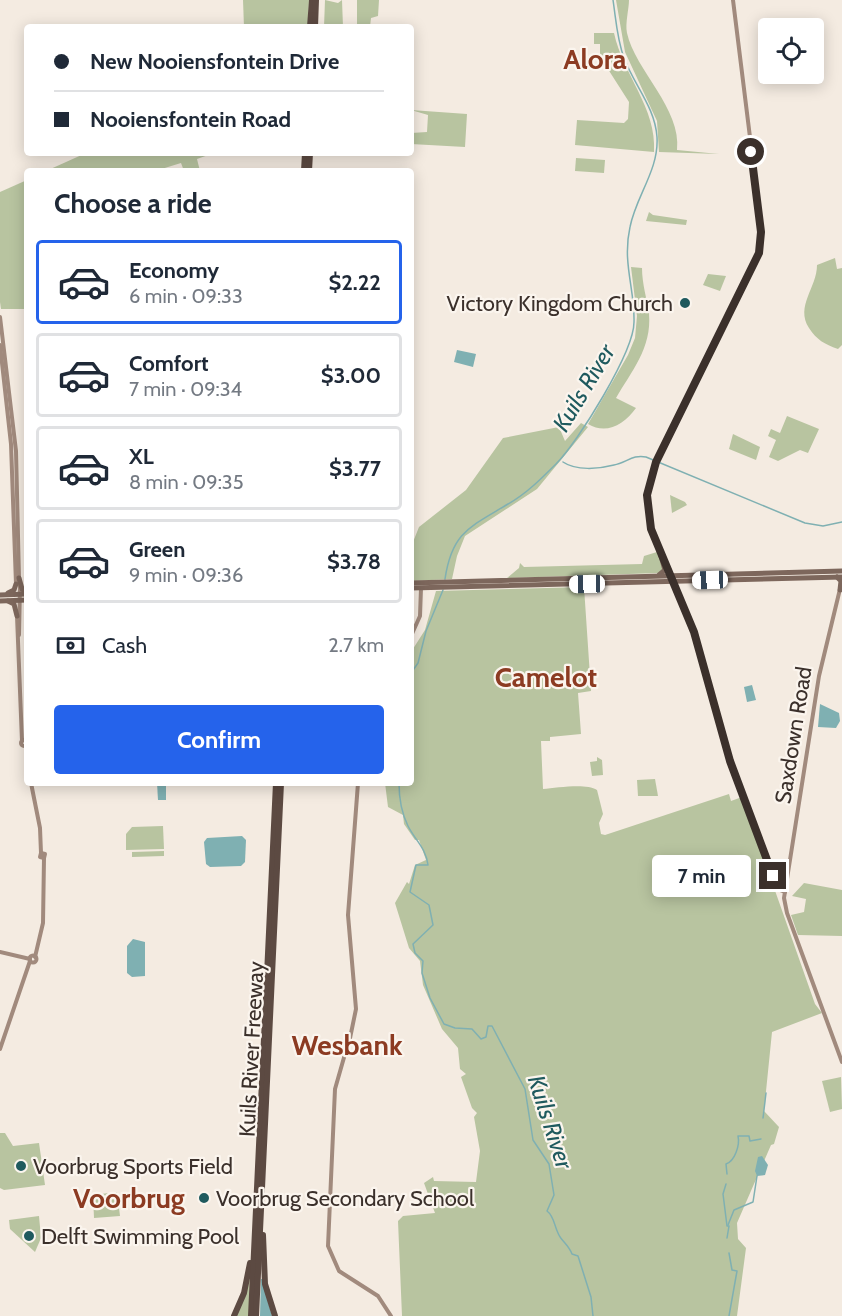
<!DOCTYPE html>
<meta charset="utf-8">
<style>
body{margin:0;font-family:Cabin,sans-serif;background:#f6f6f7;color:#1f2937;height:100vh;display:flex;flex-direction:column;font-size:22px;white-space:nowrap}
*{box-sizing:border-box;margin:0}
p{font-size:20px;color:#747a83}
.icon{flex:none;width:33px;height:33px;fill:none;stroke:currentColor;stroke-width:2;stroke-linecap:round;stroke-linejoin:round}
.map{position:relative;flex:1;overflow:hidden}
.side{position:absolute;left:24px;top:168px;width:390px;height:618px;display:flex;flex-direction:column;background:#fff;border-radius:6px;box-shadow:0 3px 15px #0003}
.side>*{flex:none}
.banner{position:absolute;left:24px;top:24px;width:390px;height:132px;border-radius:6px;box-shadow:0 3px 15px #0003;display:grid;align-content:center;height:132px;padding:0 30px;background:#fff}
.tools{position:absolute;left:758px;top:18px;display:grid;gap:12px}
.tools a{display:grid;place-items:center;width:66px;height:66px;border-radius:6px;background:#fff;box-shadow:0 3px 15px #0003;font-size:30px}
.end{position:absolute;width:27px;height:27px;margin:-14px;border:8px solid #3b302b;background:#fff;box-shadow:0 0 0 3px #fff}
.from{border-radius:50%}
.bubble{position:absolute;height:42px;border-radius:6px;background:#fff;box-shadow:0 3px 15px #0003;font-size:20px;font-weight:700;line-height:42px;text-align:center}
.car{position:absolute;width:18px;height:36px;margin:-18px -9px;border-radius:8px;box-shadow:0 0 4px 2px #0007;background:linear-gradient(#fff 24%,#345 0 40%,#fff 0 76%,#345 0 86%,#fff 0)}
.banner b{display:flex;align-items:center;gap:21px;height:57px;font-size:22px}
.banner b+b{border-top:2px solid #e0e1e3}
.banner i{width:15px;height:15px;background:#1f2937}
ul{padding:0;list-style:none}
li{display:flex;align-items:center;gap:18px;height:84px;margin:0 12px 9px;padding:0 18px;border:3px solid #e0e1e3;border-radius:6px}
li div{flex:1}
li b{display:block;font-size:22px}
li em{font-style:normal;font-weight:700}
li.selected{border-color:#2563eb}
li>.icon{width:54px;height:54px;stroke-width:1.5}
h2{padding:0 30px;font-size:27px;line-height:72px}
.pay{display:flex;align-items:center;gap:15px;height:66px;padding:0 30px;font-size:22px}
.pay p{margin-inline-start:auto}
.primary-button{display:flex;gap:12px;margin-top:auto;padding:12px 30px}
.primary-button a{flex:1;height:69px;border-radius:6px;background:#2563eb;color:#fff;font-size:24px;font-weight:700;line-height:69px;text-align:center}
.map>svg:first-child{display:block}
.green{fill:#b8c4a0}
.water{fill:#7fb0b2}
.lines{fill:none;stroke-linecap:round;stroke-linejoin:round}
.stream{stroke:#7fb0b2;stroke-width:1.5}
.secondary{stroke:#a18a7d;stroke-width:4}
.primary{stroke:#7d675c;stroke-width:5}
.highway{stroke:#5c4a42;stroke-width:6}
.route{stroke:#3b302b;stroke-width:8}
.poi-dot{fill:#1f5a5e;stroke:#fbf5ee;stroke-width:2}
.labels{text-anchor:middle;stroke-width:4.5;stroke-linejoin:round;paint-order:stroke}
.poi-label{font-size:22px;fill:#3b302b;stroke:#fbf5ee;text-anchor:start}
.street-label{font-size:22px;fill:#3b302b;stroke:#fbf5ee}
.water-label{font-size:24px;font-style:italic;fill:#1f5a5e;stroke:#fbf5ee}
.district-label{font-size:28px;font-weight:bold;fill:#8c3b22;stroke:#fbf5ee}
</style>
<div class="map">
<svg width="842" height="1316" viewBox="0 0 842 1316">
<rect width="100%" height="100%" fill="#f4ebe1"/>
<g class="green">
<path d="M243,0H309L308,27H244Z"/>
<path d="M325,0L338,3L342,0L343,27H324Z"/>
<path d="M357,0H379L378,16L371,18L370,27H357Z"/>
<path d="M616,0H629C629,9 625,23 627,33C635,70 682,109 677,150L719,154L659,152L657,121L625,52Z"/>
<path d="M594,33H614C623,75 657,108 654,152L575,145L577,120L624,123L628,119L629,102L606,66L600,65V44H594Z"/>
<path d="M411,110L467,114L465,147L411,144V133L427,132L428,115Z"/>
<path d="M86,153H214L197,159L200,171H184L181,163L155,171H46Z"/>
<path d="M576,158L605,160L604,173L575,171Z"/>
<path d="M27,180V309H1L0,302V192Z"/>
<path d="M649,212L653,215L687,220L686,225L646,221Z"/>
<path d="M835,258L837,269L842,268V345L838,349C824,344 817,340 809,328C795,306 817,288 817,265Z"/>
<path d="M631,267L642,268C642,284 647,299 649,314C652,348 631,372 616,398L636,408C624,425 606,435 588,424L628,355L635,338L637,316Z"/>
<path d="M708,274L726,276L720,291L703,285Z"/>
<path d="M787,416L819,429L808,453L800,450L778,461L769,457L776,440L768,436L771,429L780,433Z"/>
<path d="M581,423L588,427L537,489L465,536L457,556L452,579L411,581V547L419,527L466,490L503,438L559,427L565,441Z"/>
<path d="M733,434L760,447L756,460L729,449Z"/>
<path d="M670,495L685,502L687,505L672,513Z"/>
<path d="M657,552L663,569L659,573L507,578L519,568L520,563L524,567L642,564L644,556Z"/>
<path d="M584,587L591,691L578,693L581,734L550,737V741H541L543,789C557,788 586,783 597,790L603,814L599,823L601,834L605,835L729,794L731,801L742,797L815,1004L822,1013L772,1032L764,1111L779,1127L774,1144L771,1145L737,1223L738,1239L746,1248L737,1316H402L398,1221L403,1216L435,1213L424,1183L433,1177L434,1181L476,1182L480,1151L474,1117L477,1113L472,1108L461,1077L466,1074L460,1069L458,1048L442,1029L423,985L420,961L409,948L395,903L407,882L409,884L415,865L426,860L419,840H415L404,824L403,815L388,807L385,783H411V652L425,630L436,591Z"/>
<path d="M597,757L602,760L603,775L592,776L590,762L597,761Z"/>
<path d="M655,779L658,796H638L637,780Z"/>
<path d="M163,826L164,849L126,850V834L132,827Z"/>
<path d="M164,851V856L132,857V852Z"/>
<path d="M804,883L842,890V936L798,935L791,915L804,912L806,899L792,896Z"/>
<path d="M841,1077L842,1109L830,1112L822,1081Z"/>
<path d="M0,1133H5L13,1146L39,1143L45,1185L4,1190L0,1188Z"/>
<path d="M117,1192L120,1216L94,1218L93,1195Z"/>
<path d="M39,1216L41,1238L35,1252L10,1229L9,1220Z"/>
<path d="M250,1273L249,1316H235Z"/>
</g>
<g class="water">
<path d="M457,350L476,354L473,367L454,362Z"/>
<path d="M752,685L756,700L747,702L744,687Z"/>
<path d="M820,704L839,713L840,721L836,728L818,727Z"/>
<path d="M157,783H166V800H158Z"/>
<path d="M242,836L246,840L245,862L241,866L210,867L206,864L204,842L207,838Z"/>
<path d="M133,939L145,942V976L132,977L127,973V946Z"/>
<path d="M762,1156L768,1165L765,1175L757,1176L755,1171L758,1157Z"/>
<path d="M261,1279H262L272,1316H260Z"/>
</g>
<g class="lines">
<g class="stream">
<path d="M563,462C576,471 599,469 614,465C626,463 633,454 646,457L805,523L823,526L842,522"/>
<path d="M445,579C452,532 470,527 508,504C526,494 542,478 556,464C578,442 634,352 634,322C635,289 622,263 630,227C636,196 659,170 657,137C655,107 634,85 624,58C617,39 616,20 613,0"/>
<path d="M411,673L418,663L426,631L443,590"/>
<path d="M399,783C399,798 401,812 408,826C415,840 426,848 428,865H416L410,892L429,905L433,925L413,944L415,953L423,961L422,973L430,998L444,1024L455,1028L472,1029L481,1039L486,1037L488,1026H492L525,1089L533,1140L549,1164L554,1195L547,1211C554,1216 554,1225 558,1233C561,1241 568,1244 572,1254L578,1256L591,1297L593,1316"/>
<path d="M763,1118L766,1093"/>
<path d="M727,1174L726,1164C735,1161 740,1145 738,1136H749L750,1141L761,1139"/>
<path d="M726,1184L723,1194L727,1226H729L727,1238"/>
<path d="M728,1225L734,1210L753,1202L757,1176"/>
<path d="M729,1316L737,1271L732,1270L729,1253"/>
</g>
<g class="secondary">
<path d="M0,317L16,451L19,578"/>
<path d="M0,345L11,444L16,584"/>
<path d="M661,557C650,529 643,503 652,473L754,266L761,247L760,218L733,0"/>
<path d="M666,567L694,632L730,761L777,889L785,892"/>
<path d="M840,589L819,676L784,898L787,913L842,1062"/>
<path d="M17,616L22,741"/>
<path d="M19,635L20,585"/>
<path d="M411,636L420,616L421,588"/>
<circle cx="24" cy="743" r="3"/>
<path d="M27,744V760"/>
<path d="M31,783L40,828L41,853"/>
<path d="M41,853L45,854L44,858L40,857Z"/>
<path d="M0,952L30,959"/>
<circle cx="33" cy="959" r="3.5"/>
<path d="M35,957L43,923L44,858"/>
<path d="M346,1043H349L348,1046H345Z"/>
<path d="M349,1043L356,1009L348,915L358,783"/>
<path d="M347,1047L335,1089L328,1246L339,1271L378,1296L391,1316"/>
<path d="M0,1049L30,961"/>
</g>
<g class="primary">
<path d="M659,575L665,570L661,556"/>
<path d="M837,577L841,581L840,590"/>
<path d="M19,578L22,589L27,593"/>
<path d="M411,583L842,571"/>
<path d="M411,588L842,577"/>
<path d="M8,593L14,590L16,584"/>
<path d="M0,595L27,594"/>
<path d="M0,601L27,600"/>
<path d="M8,601L14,604L17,616"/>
</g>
<g class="highway">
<path d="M310,27L312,0"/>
<path d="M315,27L316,0"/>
<path d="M304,171L305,153"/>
<path d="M309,171L310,153"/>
<path d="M263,1235L265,1284L275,1316"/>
<path d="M234,1316L244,1293L250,1263"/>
<path d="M251,1316L276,783"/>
<path d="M256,1316L281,783"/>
</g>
</g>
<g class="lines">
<path class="route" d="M751,152L761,232L759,253L656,462L647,495L651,529L694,632L730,761L773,876"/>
</g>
<g class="poi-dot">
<circle cx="685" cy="303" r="6"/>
<circle cx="21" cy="1166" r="6"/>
<circle cx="204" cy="1198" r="6"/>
<circle cx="29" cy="1236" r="6"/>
</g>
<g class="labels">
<g class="poi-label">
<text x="673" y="311" text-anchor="end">Victory Kingdom Church</text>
<text x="33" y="1174">Voorbrug Sports Field</text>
<text x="216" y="1206">Voorbrug Secondary School</text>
<text x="41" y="1244">Delft Swimming Pool</text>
</g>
<g class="street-label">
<text transform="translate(793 735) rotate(-81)" y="8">Saxdown Road</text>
<text transform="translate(251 1049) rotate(-87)" y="8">Kuils River Freeway</text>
</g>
<g class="water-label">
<text transform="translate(584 388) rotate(-59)" y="8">Kuils River</text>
<text transform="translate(550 1122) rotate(72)" y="8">Kuils River</text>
</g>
<g class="district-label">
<text x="595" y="69">Alora</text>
<text x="546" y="687">Camelot</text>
<text x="347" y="1055">Wesbank</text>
<text x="129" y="1208">Voorbrug</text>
</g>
</g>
</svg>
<div class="tools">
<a><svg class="icon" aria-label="locate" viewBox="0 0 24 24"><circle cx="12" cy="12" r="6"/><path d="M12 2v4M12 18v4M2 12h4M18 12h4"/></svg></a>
</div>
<i class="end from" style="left:751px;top:152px"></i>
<i class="end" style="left:773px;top:876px"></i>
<div class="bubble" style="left:652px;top:855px;width:99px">7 min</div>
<i class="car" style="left:710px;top:580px;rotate:268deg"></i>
<i class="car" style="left:587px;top:584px;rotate:269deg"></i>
<div class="banner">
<b><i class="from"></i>New Nooiensfontein Drive</b>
<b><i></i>Nooiensfontein Road</b>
</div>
<section class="side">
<h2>Choose a ride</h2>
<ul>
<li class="selected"><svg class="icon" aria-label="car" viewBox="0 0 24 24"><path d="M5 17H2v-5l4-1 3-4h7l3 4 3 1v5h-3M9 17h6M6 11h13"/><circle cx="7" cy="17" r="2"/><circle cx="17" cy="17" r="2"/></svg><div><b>Economy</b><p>6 min · 09:33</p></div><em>$2.22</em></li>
<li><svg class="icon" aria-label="car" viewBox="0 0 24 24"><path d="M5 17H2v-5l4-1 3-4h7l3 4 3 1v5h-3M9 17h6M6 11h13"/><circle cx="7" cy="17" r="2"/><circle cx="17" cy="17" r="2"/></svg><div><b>Comfort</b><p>7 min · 09:34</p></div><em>$3.00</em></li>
<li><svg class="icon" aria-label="car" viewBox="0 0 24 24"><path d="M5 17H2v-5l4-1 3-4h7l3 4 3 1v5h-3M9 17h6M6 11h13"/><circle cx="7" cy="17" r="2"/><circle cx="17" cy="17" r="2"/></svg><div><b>XL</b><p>8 min · 09:35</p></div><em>$3.77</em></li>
<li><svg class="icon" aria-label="car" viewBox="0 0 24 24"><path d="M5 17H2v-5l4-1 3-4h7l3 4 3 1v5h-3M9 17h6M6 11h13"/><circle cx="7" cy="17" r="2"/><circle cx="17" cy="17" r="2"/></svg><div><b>Green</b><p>9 min · 09:36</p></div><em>$3.78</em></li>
</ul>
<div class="pay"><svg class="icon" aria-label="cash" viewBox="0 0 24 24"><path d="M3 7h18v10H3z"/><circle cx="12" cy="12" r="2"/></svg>Cash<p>2.7 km</p></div>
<div class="primary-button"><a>Confirm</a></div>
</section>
</div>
